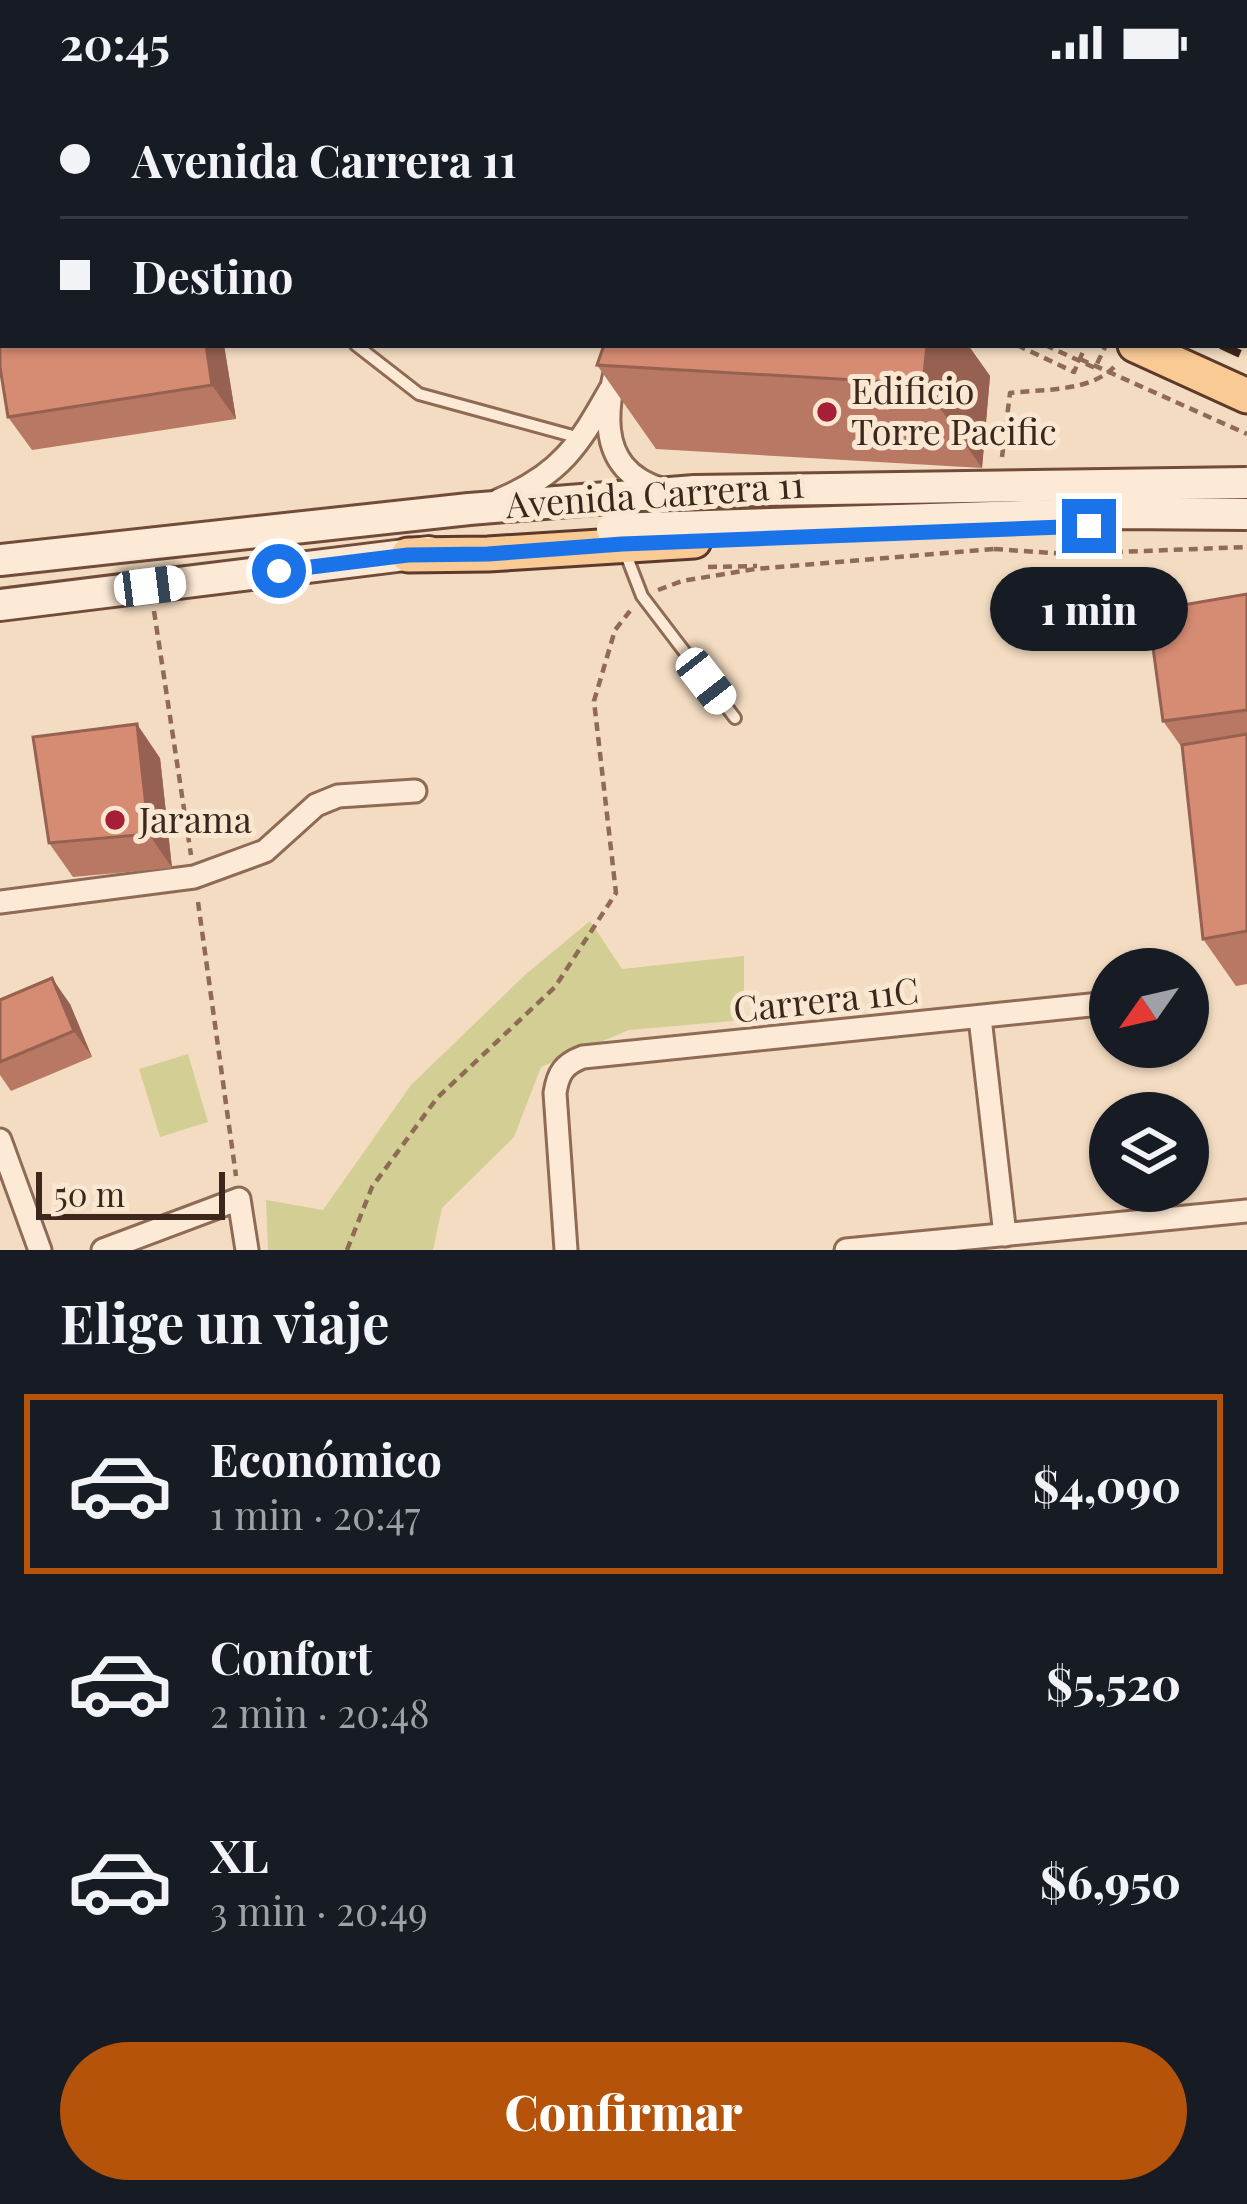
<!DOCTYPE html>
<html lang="es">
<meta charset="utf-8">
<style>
body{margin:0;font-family:"Playfair Display",serif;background:#242831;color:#f1f3f6;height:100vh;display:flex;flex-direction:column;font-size:45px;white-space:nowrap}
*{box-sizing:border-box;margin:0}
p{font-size:39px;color:#9ea1a6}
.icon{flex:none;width:66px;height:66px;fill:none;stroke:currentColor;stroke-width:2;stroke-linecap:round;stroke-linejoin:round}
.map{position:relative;height:1166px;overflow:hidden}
.side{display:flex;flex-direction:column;background:#171b24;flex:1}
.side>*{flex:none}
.banner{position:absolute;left:0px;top:0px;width:1248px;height:264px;box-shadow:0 3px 9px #0004;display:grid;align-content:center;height:264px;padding:0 60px;background:#171b24}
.needle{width:78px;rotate:236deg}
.buttons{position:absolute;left:1089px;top:864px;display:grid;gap:24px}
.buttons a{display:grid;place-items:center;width:120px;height:120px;border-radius:50%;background:#171b24;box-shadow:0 3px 9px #0004;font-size:60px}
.scale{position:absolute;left:36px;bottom:30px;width:189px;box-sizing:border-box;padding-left:12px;border:6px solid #3d271c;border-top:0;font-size:33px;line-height:42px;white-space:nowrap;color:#3d271c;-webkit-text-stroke:9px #f9e7d2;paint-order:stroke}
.end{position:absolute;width:54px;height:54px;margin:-27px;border:15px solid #1a73e8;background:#fff;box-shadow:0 0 0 6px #fff}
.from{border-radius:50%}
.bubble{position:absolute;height:84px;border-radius:42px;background:#171b24;box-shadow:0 3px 9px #0004;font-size:39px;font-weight:800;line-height:84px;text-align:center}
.car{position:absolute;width:36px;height:72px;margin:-36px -18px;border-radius:15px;box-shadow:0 0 9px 3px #0007;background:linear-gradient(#fff 24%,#345 0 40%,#fff 0 76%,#345 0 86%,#fff 0)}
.banner b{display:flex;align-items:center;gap:42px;height:114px;font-size:45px}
.banner b+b{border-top:3px solid #363941}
.banner i{width:30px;height:30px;background:#f1f3f6}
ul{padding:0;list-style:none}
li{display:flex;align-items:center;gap:36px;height:180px;margin:0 24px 18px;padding:0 36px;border:6px solid transparent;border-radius:0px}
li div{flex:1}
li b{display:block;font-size:45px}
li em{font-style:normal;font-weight:800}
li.active{border-color:#b45309}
li>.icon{width:108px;height:108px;stroke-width:1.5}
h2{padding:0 60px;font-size:54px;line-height:144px}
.button{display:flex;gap:24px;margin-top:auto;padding:24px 60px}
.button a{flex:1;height:138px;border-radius:72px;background:#b45309;color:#fff;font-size:48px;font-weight:800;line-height:138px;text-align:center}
.status{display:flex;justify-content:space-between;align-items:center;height:84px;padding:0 60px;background:#171b24;direction:ltr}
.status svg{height:33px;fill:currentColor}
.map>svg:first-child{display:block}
.green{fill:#d3cf94}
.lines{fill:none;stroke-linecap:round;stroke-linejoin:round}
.lane-casing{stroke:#8f6b56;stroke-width:16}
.street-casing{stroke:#8f6b56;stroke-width:27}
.secondary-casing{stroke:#714c39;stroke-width:36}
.primary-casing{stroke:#5c3a2b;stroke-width:39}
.path{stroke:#8f6b56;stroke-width:4.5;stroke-dasharray:9 6;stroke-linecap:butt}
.lane{stroke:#fdead6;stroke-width:10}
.street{stroke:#fdead6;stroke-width:21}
.secondary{stroke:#fdead6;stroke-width:30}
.primary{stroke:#faca95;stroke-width:33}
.rail{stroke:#3d271c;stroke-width:8;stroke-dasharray:21 21;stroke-linecap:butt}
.secondary-bridge-casing{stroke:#714c39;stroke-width:36;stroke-linecap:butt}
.path-bridge{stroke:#8f6b56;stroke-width:4.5;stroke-dasharray:9 6;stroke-linecap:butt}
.secondary-bridge{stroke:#fdead6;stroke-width:30}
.wall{fill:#b87863}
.shaded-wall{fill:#966150}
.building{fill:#d68b73;stroke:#966150;stroke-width:3}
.route{stroke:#1a73e8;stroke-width:15}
.poi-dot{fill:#a51f36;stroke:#f9e7d2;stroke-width:4.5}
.labels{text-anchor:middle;stroke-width:10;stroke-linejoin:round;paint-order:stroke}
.poi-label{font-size:36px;fill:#3d271c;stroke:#f9e7d2;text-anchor:start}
.street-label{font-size:36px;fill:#3d271c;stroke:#f9e7d2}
</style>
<div class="status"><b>20:45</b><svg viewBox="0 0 49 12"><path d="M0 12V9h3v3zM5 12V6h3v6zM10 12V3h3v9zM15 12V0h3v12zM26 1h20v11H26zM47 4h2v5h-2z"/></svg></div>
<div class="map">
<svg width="1247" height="1166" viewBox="0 0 1247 1166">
<rect width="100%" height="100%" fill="#f3dcc1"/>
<g class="green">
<path d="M590,837L622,885L744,872V936L629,946L541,983L514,1053L442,1124L433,1166H268L266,1116L323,1126L411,1001L526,890Z"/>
<path d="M188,970L208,1038L160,1053L139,985Z"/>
</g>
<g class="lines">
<g class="lane-casing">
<g id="lane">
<path d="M356,261L419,310L580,354"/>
<path d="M625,468L642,512L735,634"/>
</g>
</g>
<g class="street-casing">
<g id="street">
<path d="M943,0L952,3"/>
<path d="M1245,102H1247"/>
<path d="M622,261C607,317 590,384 663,406"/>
<path d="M499,416C560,391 579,361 610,306"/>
<path d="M0,818L194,793L265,767L316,721L338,712L415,707"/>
<path d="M980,934L1005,1151"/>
<path d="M0,1056L40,1166"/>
<path d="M103,1166L239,1115L247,1166"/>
<path d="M566,1166L555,1009C558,989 564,980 583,973L1110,919"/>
<path d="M846,1166L1247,1127"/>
</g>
</g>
<g class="secondary-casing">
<g id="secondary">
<path d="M0,476L469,425L695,407"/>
<path d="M0,521L429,468"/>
</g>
</g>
<g class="primary-casing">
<g id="primary">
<path d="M588,0L593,3"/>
<path d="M881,0L886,3"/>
<path d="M1245,215L1247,216"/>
<path d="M1135,261L1247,312"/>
<path d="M408,471L488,470L694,457"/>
</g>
</g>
<g class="path">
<path d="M1245,133H1247"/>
<path d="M1245,182L1247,183"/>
<path d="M1017,261L1074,288L1086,261"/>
<path d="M1080,275L1247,350"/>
<path d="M1002,373L1010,309C1043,305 1090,308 1114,283"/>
<path d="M994,465L1067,470L1247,463"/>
<path d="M708,483L757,482"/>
<path d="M658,506L682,497L755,485L994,465V462"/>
<path d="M154,527L191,771"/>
<path d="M198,818L236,1092"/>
<path d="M347,1166L372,1103L437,1014L555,903L616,809L594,617L615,546L630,527"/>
</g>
<use href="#lane" class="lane"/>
<use href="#street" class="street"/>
<use href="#secondary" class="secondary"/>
<use href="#primary" class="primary"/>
<g class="rail">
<path d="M649,0L655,3"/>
<path d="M1221,261L1247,273"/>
</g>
<g class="secondary-bridge-casing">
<g id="secondary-bridge">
<path d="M695,407L1247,399"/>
<path d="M612,445L1118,429L1247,430"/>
</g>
</g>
<path class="path-bridge" d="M1045,261L1095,284L1106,261"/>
<use href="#secondary-bridge" class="secondary-bridge"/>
</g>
<g class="wall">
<path d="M3,261H224L236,335L32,366L8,333Z"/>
<path d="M604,261H968L990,292L982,384L656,365L597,281Z"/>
<path d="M1247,510V900L1236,902L1203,855L1183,665L1163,637Z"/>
<path d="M160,674L172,784L73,793L49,759Z"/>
<path d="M0,916L70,920L92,973L11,1007L0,991Z"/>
</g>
<g class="shaded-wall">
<path d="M206,261H224L236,335L212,301Z"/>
<path d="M927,261H968L990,292L982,384L923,300Z"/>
<path d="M137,640L160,674L172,784L149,750Z"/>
<path d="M52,894L70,920L92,973L74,947Z"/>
</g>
<g class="building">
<path d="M0,254H3V261H206L212,301L8,333L0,283Z"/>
<path d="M604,261H927L923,300L597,281Z"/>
<path d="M1247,510V626L1163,637L1148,527Z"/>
<path d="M137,640L149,750L49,759L33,653Z"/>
<path d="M1247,650V847L1203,855L1182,661Z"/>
<path d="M52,894L74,947L0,978V916Z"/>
</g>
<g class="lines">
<path class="route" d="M279,487L408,471L488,470L622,460L1089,442"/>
</g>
<g class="poi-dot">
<circle cx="827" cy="328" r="12"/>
<circle cx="115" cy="736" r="12"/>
</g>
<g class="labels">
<g class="poi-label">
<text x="851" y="320">Edificio<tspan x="851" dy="41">Torre Pacific</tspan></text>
<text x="139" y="749">Jarama</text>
</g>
<g class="street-label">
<text transform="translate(655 411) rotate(-4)" y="13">Avenida Carrera 11</text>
<text transform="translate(826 916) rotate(-6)" y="13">Carrera 11C</text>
</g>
</g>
</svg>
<div class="buttons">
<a><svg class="needle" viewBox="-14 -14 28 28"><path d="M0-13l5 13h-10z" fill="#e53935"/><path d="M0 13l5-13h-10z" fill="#9ea1a6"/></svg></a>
<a><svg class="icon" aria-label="layers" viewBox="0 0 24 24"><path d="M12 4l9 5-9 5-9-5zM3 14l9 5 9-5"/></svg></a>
</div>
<div class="scale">50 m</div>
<i class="end from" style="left:279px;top:487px"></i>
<i class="end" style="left:1089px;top:442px"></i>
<div class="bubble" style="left:990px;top:483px;width:198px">1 min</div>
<i class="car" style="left:150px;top:502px;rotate:83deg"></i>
<i class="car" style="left:706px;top:597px;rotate:142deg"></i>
<div class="banner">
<b><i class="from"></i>Avenida Carrera 11</b>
<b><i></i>Destino</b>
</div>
</div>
<section class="side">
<h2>Elige un viaje</h2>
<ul>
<li class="active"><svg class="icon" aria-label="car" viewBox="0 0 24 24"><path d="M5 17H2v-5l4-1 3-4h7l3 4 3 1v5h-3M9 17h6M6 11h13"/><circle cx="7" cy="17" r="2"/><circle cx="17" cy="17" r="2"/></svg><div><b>Económico</b><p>1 min · 20:47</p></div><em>$4,090</em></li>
<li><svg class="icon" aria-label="car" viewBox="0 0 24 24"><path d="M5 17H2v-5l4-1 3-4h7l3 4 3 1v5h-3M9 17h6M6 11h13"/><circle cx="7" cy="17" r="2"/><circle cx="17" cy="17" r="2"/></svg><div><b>Confort</b><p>2 min · 20:48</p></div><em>$5,520</em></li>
<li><svg class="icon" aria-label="car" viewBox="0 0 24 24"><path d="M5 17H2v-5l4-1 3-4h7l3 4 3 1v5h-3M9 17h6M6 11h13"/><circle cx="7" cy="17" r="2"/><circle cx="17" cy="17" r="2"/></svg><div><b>XL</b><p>3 min · 20:49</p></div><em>$6,950</em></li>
</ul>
<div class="button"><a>Confirmar</a></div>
</section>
